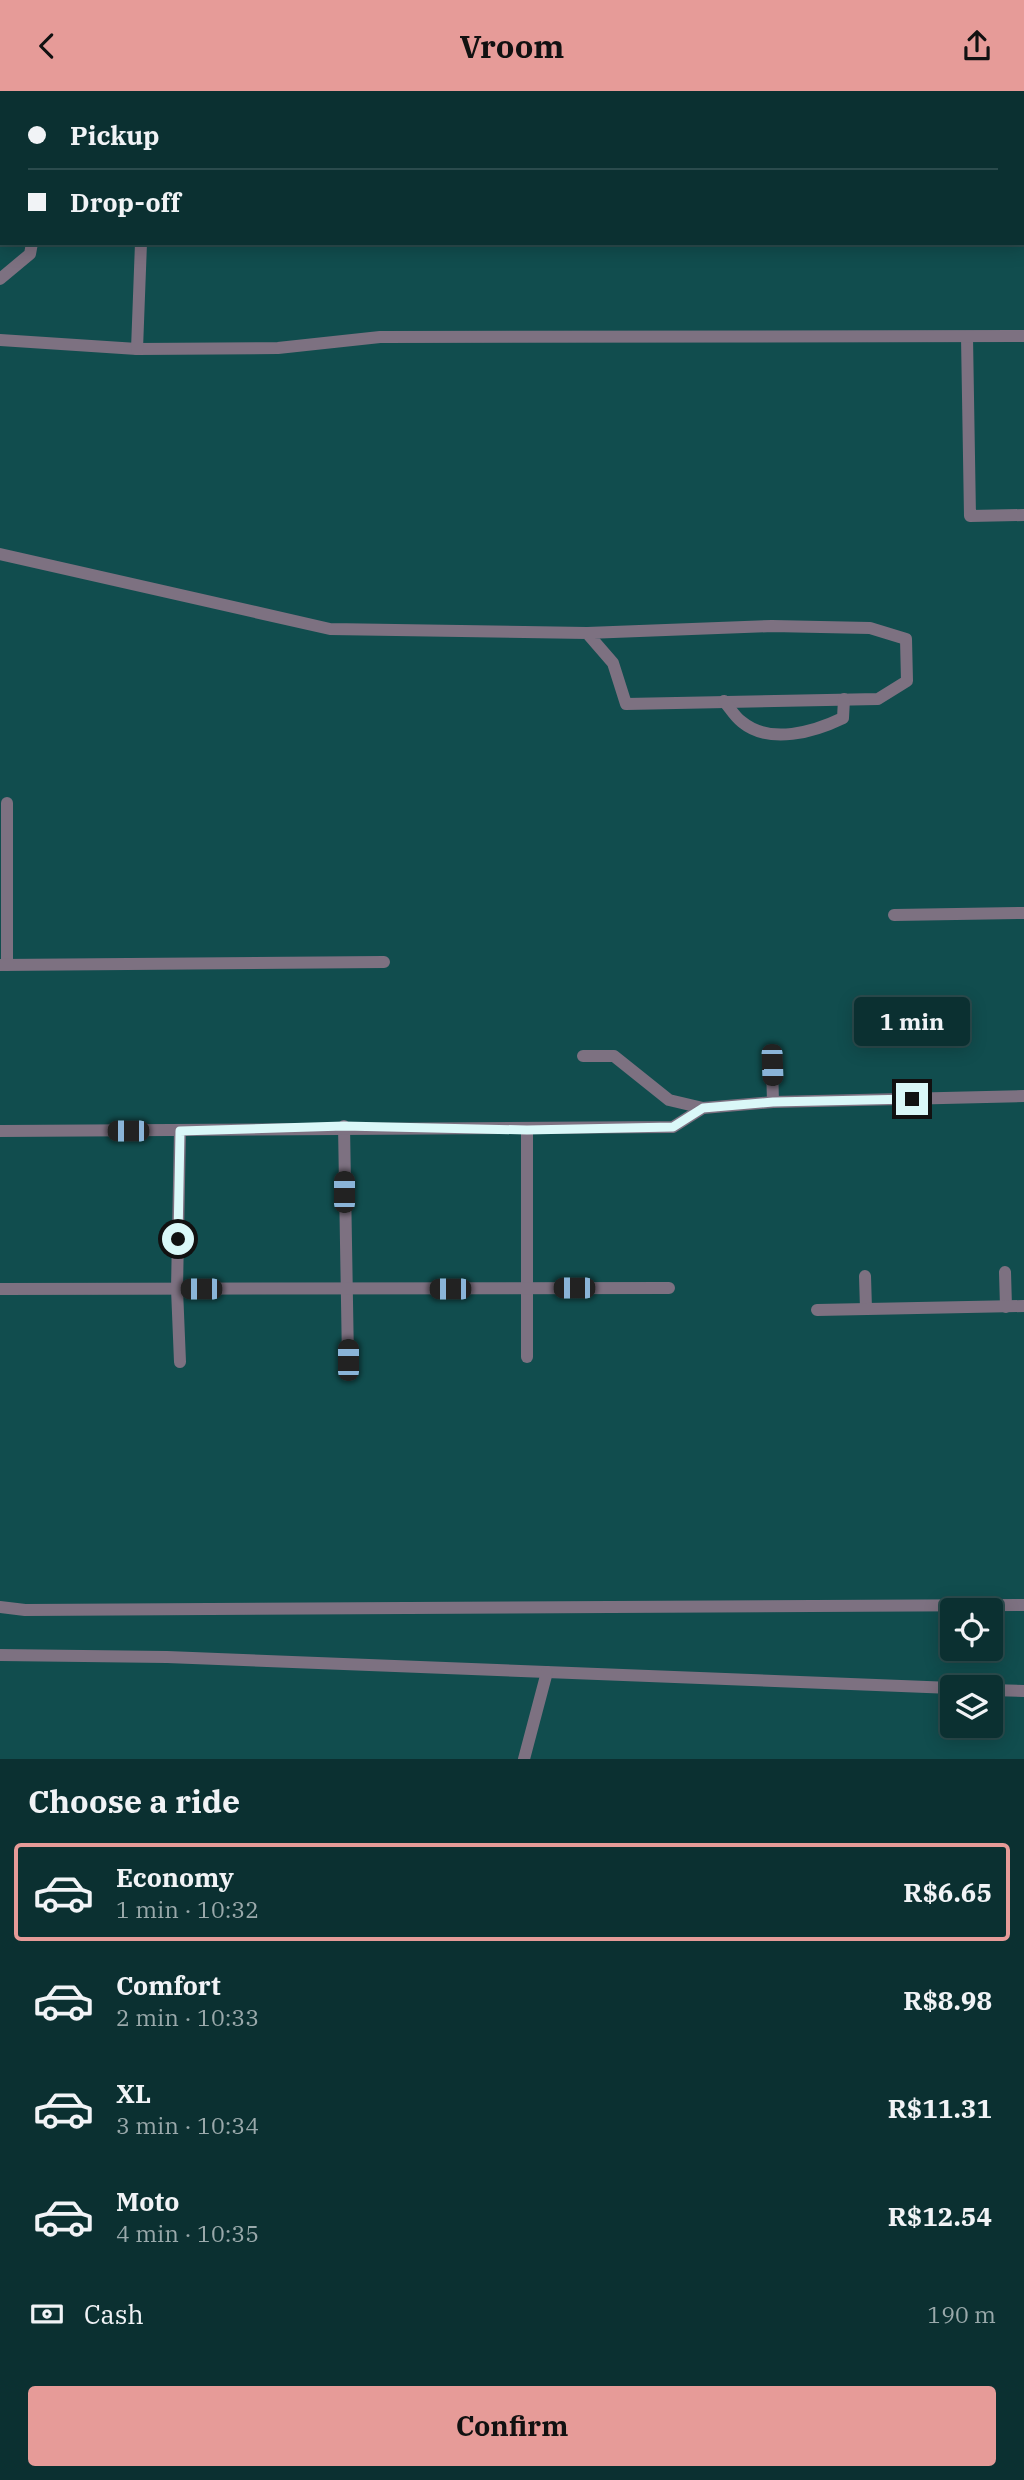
<!DOCTYPE html>
<meta charset="utf-8">
<style>
body{margin:0;font-family:"IBM Plex Serif",serif;background:#143839;color:#f1f3f6;height:100vh;display:flex;flex-direction:column;font-size:26px;white-space:nowrap}
*{box-sizing:border-box;margin:0}
p{font-size:23px;color:#9aa9ab}
.icon{flex:none;width:38px;height:38px;fill:none;stroke:currentColor;stroke-width:2;stroke-linecap:round;stroke-linejoin:round}
.map{position:relative;height:1668px;overflow:hidden}
.details{display:flex;flex-direction:column;background:#0b3031;flex:1}
.details>*{flex:none}
.hud{position:absolute;left:0px;top:0px;width:1026px;height:154px;box-shadow:0 4px 18px #0003,0 0 0 2px #2b4b4d;display:grid;align-content:center;height:154px;padding:0 28px;background:#0b3031}
.buttons{position:absolute;left:940px;top:1507px;display:grid;gap:14px}
.buttons a{display:grid;place-items:center;width:63px;height:63px;border-radius:7px;background:#0b3031;box-shadow:0 4px 18px #0003,0 0 0 2px #2b4b4d;font-size:35px}
.end{position:absolute;width:32px;height:32px;margin:-16px;border:9px solid #daf8f8;background:#111;box-shadow:0 0 0 4px #111}
.from{border-radius:50%}
.bubble{position:absolute;height:49px;border-radius:7px;background:#0b3031;box-shadow:0 4px 18px #0003,0 0 0 2px #2b4b4d;font-size:23px;font-weight:700;line-height:49px;text-align:center}
.car{position:absolute;width:21px;height:42px;margin:-21px -10px;border-radius:9px;box-shadow:0 0 5px 2px #0007;background:linear-gradient(#222 24%,#8ab4d8 0 40%,#222 0 76%,#8ab4d8 0 86%,#222 0)}
.hud b{display:flex;align-items:center;gap:24px;height:66px;font-size:26px}
.hud b+b{border-top:2px solid #2b4b4d}
.hud i{width:18px;height:18px;background:#f1f3f6}
ul{padding:0;list-style:none}
li{display:flex;align-items:center;gap:21px;height:98px;margin:0 14px 10px;padding:0 14px;border:4px solid transparent;border-radius:7px}
li div{flex:1}
li b{display:block;font-size:26px}
li em{font-style:normal;font-weight:700}
li.selected{border-color:#e69b98}
li>.icon{width:63px;height:63px;stroke-width:1.5}
h2{padding:0 28px;font-size:32px;line-height:84px}
.pay{display:flex;align-items:center;gap:18px;height:77px;padding:0 28px;font-size:26px}
.pay p{margin-inline-start:auto}
.action{display:flex;gap:14px;margin-top:auto;padding:14px 28px}
.action a{flex:1;height:80px;border-radius:7px;background:#e69b98;color:#111;font-size:28px;font-weight:700;line-height:80px;text-align:center}
header{display:flex;justify-content:space-between;align-items:center;height:91px;padding:0 28px;background:#e69b98;color:#111;font-size:32px;font-weight:700}
.map>svg:first-child{display:block}
.built{fill:#114d4e;fill-rule:evenodd}
.lines{fill:none;stroke-linecap:round;stroke-linejoin:round}
.lane{stroke:#7d7181;stroke-width:12}
.route{stroke:#daf8f8;stroke-width:9}
</style>
<header><svg class="icon" aria-label="back" viewBox="0 0 24 24"><path d="M15 5l-7 7 7 7"/></svg>Vroom<svg class="icon" aria-label="share" viewBox="0 0 24 24"><path d="M12 15V3M7 8l5-5 5 5M5 13v7h14v-7"/></svg></header>
<div class="map">
<svg width="1024" height="1668" viewBox="0 0 1024 1668">
<rect width="100%" height="100%" fill="#0f4041"/>
<path class="built" d="M0,0H1024V1668H0ZM2,2H1024V152H2ZM952,1519H990V1558H952ZM952,1596H990V1634H952Z"/>
<g class="lines">
<g class="lane">
<path d="M30,2V0"/>
<path d="M149,2V0"/>
<path d="M0,188L30,163L32,152"/>
<path d="M967,246L970,425L1024,424"/>
<path d="M0,249L137,258L278,257L380,246L1024,245"/>
<path d="M137,258L141,152"/>
<path d="M0,463L330,538L587,542L772,535L870,537L906,548L907,590L878,608L626,613L613,572L587,542"/>
<path d="M724,610C730,617 735,626 742,631C770,654 814,641 843,627L844,608"/>
<path d="M7,712V874"/>
<path d="M894,824L1024,822"/>
<path d="M0,874L384,871"/>
<path d="M583,965H614L669,1009L703,1017L773,1011L1024,1005"/>
<path d="M772,974L773,1011"/>
<path d="M344,1035L348,1269"/>
<path d="M180,1039L177,1198L180,1271"/>
<path d="M527,1039V1266"/>
<path d="M0,1040L673,1036L703,1017"/>
<path d="M1005,1181L1006,1216"/>
<path d="M865,1185L866,1218"/>
<path d="M0,1198L669,1197"/>
<path d="M817,1219L1024,1215"/>
<path d="M0,1516L25,1519L1024,1514"/>
<path d="M0,1564L167,1566L952,1597"/>
<path d="M990,1599L1024,1600"/>
<path d="M524,1668L547,1581"/>
</g>
</g>
<g class="lines">
<path class="route" d="M178,1148L180,1040L344,1035L527,1039L673,1036L703,1017L773,1011L912,1008"/>
</g>
</svg>
<div class="buttons">
<a><svg class="icon" aria-label="locate" viewBox="0 0 24 24"><circle cx="12" cy="12" r="6"/><path d="M12 2v4M12 18v4M2 12h4M18 12h4"/></svg></a>
<a><svg class="icon" aria-label="layers" viewBox="0 0 24 24"><path d="M12 4l9 5-9 5-9-5zM3 14l9 5 9-5"/></svg></a>
</div>
<i class="end from" style="left:178px;top:1148px"></i>
<i class="end" style="left:912px;top:1008px"></i>
<div class="bubble" style="left:854px;top:906px;width:116px">1 min</div>
<i class="car" style="left:772px;top:974px;rotate:178deg"></i>
<i class="car" style="left:128px;top:1040px;rotate:270deg"></i>
<i class="car" style="left:344px;top:1101px;rotate:0deg"></i>
<i class="car" style="left:574px;top:1197px;rotate:270deg"></i>
<i class="car" style="left:201px;top:1198px;rotate:270deg"></i>
<i class="car" style="left:450px;top:1198px;rotate:270deg"></i>
<i class="car" style="left:348px;top:1269px;rotate:0deg"></i>
<div class="hud">
<b><i class="from"></i>Pickup</b>
<b><i></i>Drop-off</b>
</div>
</div>
<section class="details">
<h2>Choose a ride</h2>
<ul>
<li class="selected"><svg class="icon" aria-label="car" viewBox="0 0 24 24"><path d="M5 17H2v-5l4-1 3-4h7l3 4 3 1v5h-3M9 17h6M6 11h13"/><circle cx="7" cy="17" r="2"/><circle cx="17" cy="17" r="2"/></svg><div><b>Economy</b><p>1 min · 10:32</p></div><em>R$6.65</em></li>
<li><svg class="icon" aria-label="car" viewBox="0 0 24 24"><path d="M5 17H2v-5l4-1 3-4h7l3 4 3 1v5h-3M9 17h6M6 11h13"/><circle cx="7" cy="17" r="2"/><circle cx="17" cy="17" r="2"/></svg><div><b>Comfort</b><p>2 min · 10:33</p></div><em>R$8.98</em></li>
<li><svg class="icon" aria-label="car" viewBox="0 0 24 24"><path d="M5 17H2v-5l4-1 3-4h7l3 4 3 1v5h-3M9 17h6M6 11h13"/><circle cx="7" cy="17" r="2"/><circle cx="17" cy="17" r="2"/></svg><div><b>XL</b><p>3 min · 10:34</p></div><em>R$11.31</em></li>
<li><svg class="icon" aria-label="car" viewBox="0 0 24 24"><path d="M5 17H2v-5l4-1 3-4h7l3 4 3 1v5h-3M9 17h6M6 11h13"/><circle cx="7" cy="17" r="2"/><circle cx="17" cy="17" r="2"/></svg><div><b>Moto</b><p>4 min · 10:35</p></div><em>R$12.54</em></li>
</ul>
<div class="pay"><svg class="icon" aria-label="cash" viewBox="0 0 24 24"><path d="M3 7h18v10H3z"/><circle cx="12" cy="12" r="2"/></svg>Cash<p>190 m</p></div>
<div class="action"><a>Confirm</a></div>
</section>
